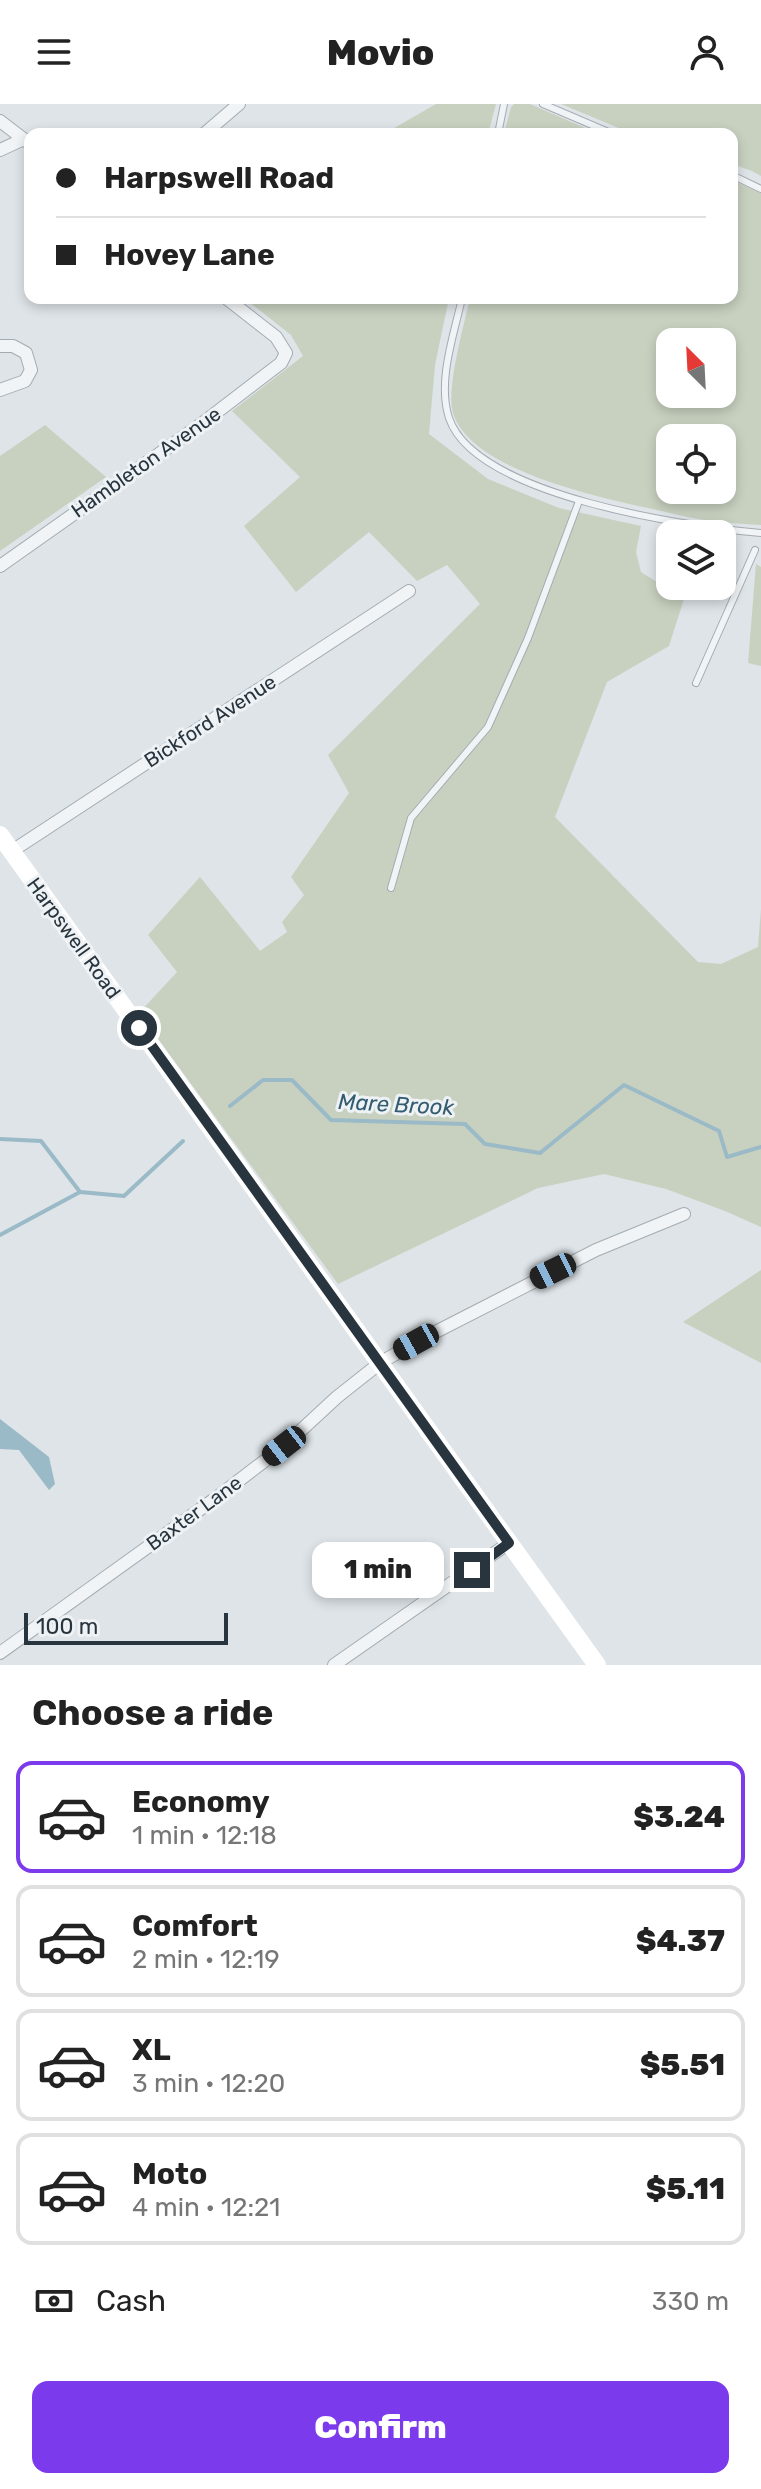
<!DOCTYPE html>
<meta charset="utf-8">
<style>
body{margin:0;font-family:Rubik,sans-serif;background:#f2f2f2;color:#222;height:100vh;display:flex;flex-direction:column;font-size:30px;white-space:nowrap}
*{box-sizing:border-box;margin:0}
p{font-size:26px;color:#767676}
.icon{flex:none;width:44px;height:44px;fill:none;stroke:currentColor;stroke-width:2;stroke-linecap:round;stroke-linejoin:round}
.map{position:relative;height:1561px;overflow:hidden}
.sheet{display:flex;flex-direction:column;background:#fff;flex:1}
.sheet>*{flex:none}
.top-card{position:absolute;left:24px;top:24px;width:714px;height:176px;border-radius:16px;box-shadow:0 4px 12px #0003;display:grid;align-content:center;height:176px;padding:0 32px;background:#fff}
.needle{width:52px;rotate:336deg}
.buttons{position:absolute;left:656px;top:224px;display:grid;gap:16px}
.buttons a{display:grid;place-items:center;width:80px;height:80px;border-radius:16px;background:#fff;box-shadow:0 4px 12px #0003;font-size:40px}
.scale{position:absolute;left:24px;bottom:20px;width:204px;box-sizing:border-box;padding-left:8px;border:4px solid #28353e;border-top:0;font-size:22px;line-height:28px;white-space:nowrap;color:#28353e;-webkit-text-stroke:6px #eef2f5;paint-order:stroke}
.end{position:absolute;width:36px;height:36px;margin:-18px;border:10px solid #28353e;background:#fff;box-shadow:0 0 0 4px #fff}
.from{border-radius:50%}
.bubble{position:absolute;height:56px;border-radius:16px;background:#fff;box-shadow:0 4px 12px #0003;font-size:26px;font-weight:800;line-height:56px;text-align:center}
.car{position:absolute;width:24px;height:48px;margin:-24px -12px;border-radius:10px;box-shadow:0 0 6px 2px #0007;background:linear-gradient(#222 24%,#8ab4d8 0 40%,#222 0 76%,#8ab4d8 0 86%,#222 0)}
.top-card b{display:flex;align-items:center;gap:28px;height:76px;font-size:30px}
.top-card b+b{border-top:2px solid #e0e0e0}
.top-card i{width:20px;height:20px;background:#222}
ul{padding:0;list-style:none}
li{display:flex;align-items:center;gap:24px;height:112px;margin:0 16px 12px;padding:0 16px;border:4px solid #e0e0e0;border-radius:16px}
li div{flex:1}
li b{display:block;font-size:30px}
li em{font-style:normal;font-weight:800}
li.on{border-color:#7c3aed}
li>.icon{width:72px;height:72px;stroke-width:1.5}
h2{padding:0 32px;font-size:36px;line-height:96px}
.pay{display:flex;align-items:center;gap:20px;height:88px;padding:0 32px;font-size:30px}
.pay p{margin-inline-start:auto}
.primary-button{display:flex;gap:16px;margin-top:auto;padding:16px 32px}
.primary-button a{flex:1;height:92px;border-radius:16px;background:#7c3aed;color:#fff;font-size:32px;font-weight:800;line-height:92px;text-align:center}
header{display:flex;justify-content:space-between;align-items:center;height:104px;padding:0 32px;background:#fff;font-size:36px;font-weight:800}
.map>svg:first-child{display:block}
.green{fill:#c8d1c0;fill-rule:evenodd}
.water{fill:#9abac7}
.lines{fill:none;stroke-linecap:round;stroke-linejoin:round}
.stream{stroke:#9abac7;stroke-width:4}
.lane-casing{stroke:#a4acb2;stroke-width:8}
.street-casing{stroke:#a4acb2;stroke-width:14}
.lane{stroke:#f1f4f6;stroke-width:6}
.street{stroke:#f1f4f6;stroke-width:12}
.secondary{stroke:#fff;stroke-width:18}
.route{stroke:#28353e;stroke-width:10}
.labels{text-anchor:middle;stroke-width:6;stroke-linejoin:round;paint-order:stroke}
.street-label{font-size:20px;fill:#28353e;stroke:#eef2f5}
.water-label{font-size:22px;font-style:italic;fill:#335c71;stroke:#eef2f5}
</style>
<header><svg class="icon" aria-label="menu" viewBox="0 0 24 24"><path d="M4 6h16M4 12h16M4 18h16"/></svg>Movio<svg class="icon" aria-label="person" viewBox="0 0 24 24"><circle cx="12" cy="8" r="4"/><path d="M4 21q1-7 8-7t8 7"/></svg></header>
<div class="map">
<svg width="761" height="1561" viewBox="0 0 761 1561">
<rect width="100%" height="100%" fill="#dee4e8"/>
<g class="green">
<path d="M436,0H496L488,30H384Z"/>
<path d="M514,0H530L599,30H504L511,3Z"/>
<path d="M561,0H761V72L752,67L732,60V30H633Z"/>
<path d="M732,76L761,89V421C745,420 728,419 712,417C692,415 671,409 652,405C600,393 471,367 453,309C446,284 464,221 470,194H732ZM670,238H722V290H670ZM670,334H722V386H670Z"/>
<path d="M244,194H449L435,261L429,330L488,375L559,404L641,422L636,448L641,468L684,495L669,542L607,578L555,713L698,858L721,860L758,843L761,805V1123L725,1107L666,1085L604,1070L538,1084L338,1180L139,909L177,868L148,831L200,773L260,847L287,828L282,818L304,791L291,773L349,689L328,651L480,500L447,461L417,477L369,428L296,488L244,422L300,373L232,307L303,252L291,231Z"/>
<path d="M45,321L106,373L0,447V352Z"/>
<path d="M756,460L761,463V562L748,559Z"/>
<path d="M761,1166V1259L683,1218Z"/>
</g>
<path class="water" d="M0,1315L49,1353L55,1380L49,1386L19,1346L0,1345Z"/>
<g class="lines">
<g class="stream">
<path d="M230,1002L263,976H292L331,1016L465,1020L485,1040L540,1049L624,981L719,1027L727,1053L761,1043"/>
<path d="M0,1035L41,1037L80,1088L124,1092L183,1037"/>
<path d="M0,1131L80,1088"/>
</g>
<g class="lane-casing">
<g id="lane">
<path d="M543,0L613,30"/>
<path d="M498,30L504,0"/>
<path d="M732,71L761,85"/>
<path d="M462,194C454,231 437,277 449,314C475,392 689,423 761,429"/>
<path d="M696,579L755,446"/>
<path d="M391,784L411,714L488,623L528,534L579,397"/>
</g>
</g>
<g class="street-casing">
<g id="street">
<path d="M0,17L30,40"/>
<path d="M204,30L239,0"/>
<path d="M0,46L24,35"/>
<path d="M0,242H13L26,249L31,266L25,277L0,286"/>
<path d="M0,462L200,321L281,259L286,249L276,233L226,194"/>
<path d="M12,747L409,487"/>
<path d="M0,1549L216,1394L284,1342L337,1293L380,1259L416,1238L596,1146L684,1110"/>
<path d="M334,1561L509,1439"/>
</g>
</g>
<use href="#lane" class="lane"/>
<use href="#street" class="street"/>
<path class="secondary" d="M0,731L597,1561"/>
</g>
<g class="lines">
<path class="route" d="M139,924L509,1439L472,1466"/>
</g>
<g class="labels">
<g class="street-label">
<text transform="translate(146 358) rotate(-35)" y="7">Hambleton Avenue</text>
<text transform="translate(210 617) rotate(-33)" y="7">Bickford Avenue</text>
<text transform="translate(74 834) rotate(54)" y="7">Harpswell Road</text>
<text transform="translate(194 1409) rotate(-36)" y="7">Baxter Lane</text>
</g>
<g class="water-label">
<text transform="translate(396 1000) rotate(3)" y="8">Mare Brook</text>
</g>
</g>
</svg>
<div class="buttons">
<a><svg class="needle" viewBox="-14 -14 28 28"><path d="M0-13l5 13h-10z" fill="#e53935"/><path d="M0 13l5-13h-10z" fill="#767676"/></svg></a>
<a><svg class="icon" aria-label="locate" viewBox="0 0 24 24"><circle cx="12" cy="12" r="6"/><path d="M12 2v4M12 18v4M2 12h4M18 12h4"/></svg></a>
<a><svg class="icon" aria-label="layers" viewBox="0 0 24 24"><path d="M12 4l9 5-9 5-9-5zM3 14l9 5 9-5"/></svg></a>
</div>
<div class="scale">100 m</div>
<i class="end from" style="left:139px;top:924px"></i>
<i class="end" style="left:472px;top:1466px"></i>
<div class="bubble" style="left:312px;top:1438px;width:132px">1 min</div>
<i class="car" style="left:553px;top:1167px;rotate:244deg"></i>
<i class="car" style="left:416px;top:1238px;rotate:241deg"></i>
<i class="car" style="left:284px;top:1342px;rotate:232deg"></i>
<div class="top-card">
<b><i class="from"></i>Harpswell Road</b>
<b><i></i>Hovey Lane</b>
</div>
</div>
<section class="sheet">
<h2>Choose a ride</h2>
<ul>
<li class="on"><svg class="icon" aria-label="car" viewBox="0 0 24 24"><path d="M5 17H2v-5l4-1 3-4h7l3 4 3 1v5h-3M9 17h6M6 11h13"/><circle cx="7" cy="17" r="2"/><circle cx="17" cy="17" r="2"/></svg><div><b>Economy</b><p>1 min · 12:18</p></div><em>$3.24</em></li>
<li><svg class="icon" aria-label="car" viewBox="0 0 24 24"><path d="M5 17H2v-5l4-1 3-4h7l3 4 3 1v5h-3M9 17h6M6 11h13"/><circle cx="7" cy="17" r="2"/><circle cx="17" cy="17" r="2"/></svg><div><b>Comfort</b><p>2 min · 12:19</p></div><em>$4.37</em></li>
<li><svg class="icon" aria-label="car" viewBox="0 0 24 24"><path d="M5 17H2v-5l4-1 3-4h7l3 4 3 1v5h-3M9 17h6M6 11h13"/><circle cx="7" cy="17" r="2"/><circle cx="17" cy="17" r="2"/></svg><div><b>XL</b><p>3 min · 12:20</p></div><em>$5.51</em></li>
<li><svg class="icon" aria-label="car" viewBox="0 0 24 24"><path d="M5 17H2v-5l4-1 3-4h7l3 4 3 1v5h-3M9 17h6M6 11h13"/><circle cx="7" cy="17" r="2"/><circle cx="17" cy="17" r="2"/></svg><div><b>Moto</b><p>4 min · 12:21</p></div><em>$5.11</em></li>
</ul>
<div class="pay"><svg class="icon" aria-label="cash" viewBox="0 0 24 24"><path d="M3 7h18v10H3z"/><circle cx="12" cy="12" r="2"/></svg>Cash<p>330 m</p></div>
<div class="primary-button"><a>Confirm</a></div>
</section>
